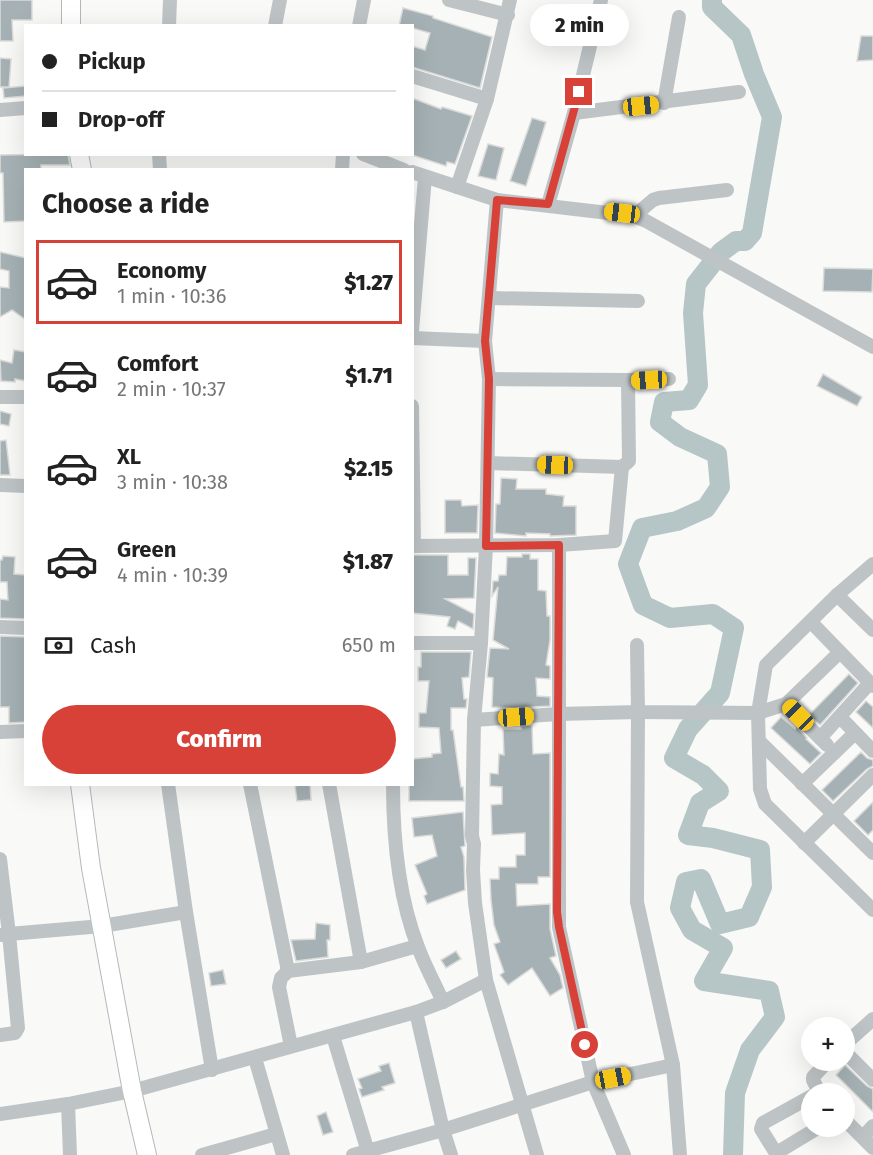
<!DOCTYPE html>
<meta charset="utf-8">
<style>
body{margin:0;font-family:"Fira Sans",sans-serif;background:#f2f2f2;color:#222;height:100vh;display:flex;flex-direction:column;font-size:22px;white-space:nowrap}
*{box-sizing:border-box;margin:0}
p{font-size:20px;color:#767676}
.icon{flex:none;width:33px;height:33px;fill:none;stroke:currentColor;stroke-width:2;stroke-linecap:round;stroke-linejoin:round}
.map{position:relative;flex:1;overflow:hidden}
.sheet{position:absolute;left:24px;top:168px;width:390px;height:618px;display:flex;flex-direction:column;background:#fff;border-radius:0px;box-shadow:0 6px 24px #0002}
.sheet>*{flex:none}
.guide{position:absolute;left:24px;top:24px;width:390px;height:132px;border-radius:0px;box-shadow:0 6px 24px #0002;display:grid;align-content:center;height:132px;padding:0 18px;background:#fff}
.buttons{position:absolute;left:801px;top:1017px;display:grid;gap:12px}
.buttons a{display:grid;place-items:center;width:54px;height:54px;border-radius:50%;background:#fff;box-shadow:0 6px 24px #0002;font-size:30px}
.end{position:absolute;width:27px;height:27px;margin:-14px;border:8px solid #d84138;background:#fff;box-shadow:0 0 0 3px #fff}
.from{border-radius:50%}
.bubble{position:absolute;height:42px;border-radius:21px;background:#fff;box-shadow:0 6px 24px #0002;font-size:20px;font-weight:800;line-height:42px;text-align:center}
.car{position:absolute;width:18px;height:36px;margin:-18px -9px;border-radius:8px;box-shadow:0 0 4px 2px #0007;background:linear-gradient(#f5c518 24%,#345 0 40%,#f5c518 0 76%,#345 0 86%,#f5c518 0)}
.guide b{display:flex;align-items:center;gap:21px;height:57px;font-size:22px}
.guide b+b{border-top:2px solid #e0e0e0}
.guide i{width:15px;height:15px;background:#222}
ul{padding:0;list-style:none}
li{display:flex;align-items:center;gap:18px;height:84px;margin:0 12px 9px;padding:0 6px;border:3px solid transparent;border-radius:0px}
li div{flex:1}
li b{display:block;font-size:22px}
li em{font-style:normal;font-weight:800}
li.on{border-color:#d84138}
li>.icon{width:54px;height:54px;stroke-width:1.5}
h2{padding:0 18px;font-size:27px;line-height:72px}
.pay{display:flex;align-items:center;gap:15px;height:66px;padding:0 18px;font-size:22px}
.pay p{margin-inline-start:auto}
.button{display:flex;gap:12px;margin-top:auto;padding:12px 18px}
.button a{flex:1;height:69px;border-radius:36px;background:#d84138;color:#fff;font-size:24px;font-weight:800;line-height:69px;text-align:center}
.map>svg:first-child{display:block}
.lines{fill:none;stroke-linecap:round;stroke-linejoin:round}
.river{stroke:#b6c5c6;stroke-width:20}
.building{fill:#a5b1b4;stroke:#dbdbd9;stroke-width:1.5}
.major-casing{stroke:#b2b9bb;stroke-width:20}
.minor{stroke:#bec4c6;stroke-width:14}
.major{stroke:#fff;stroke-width:18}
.route{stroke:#d84138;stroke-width:8}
</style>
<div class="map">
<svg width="873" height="1155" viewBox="0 0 873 1155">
<rect width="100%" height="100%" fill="#f9f9f7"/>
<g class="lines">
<path class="river" d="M712,0V7L741,35L754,74L772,117L752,233L745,241H736L721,252L696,284L693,313L698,385L689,400L664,402L660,422L680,437L717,454L720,487L706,508L677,521L642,528L628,564L643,605L670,618L713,614L734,628L720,693L688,729L674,758L703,775L719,791L700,803L688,835L713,838L760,850L762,887L749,917L720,924L701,879L686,882L680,908L692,930L723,948L704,981L769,991L775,1017L750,1050L735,1093L733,1155"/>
</g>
<g class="building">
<path d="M0,0H32V20H12L13,41H0Z"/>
<path d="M403,8L433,16V18L492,37L480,88L412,67V46L425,50L430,33L412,28V26H399Z"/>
<path d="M861,36H873V60L857,61Z"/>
<path d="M0,58L11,59L9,87H0Z"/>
<path d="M26,86V96L4,98L3,88Z"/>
<path d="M412,98L441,109L442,107L472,116L455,164L447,162L446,166L412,155Z"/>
<path d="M532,118L546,122L526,186L510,181Z"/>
<path d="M488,144L504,148L496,180L478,176Z"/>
<path d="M68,154L70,165H41V170H26V221L4,222L3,173H0V155Z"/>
<path d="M0,252L26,258V320L12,310L0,317V287L9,288V271L0,269Z"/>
<path d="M824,268L873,269L872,292L823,291Z"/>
<path d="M14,350L26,352V381L15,379V382L1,381L0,360L12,363Z"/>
<path d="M823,374L862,397L857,406L817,386Z"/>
<path d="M0,411L11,414L9,426L0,424Z"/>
<path d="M6,440L10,475H0V441Z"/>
<path d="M501,478L517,479L516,489H546V494L564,496L563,506H576V535L550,536V534L526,533V536L495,533L496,504H500Z"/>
<path d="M445,500H461L462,506L478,505L477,533H445Z"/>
<path d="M522,554H530V559H538V590L546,591L547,616H550V640L546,665L550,666V679L536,678L537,696L550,697V706L515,708L492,707L493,678L487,677L490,648L509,649L493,640L498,587L492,596L493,581H498L499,575H506L507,557H522Z"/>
<path d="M412,555H448V575H468V558H476L474,598L445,599L474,614L473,629L458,621L455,629L447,626L450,617L412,613Z"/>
<path d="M3,556L15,557L14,574L26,575V619L0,618V599L8,600L7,582H0V560H2Z"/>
<path d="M0,636L26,637V722L9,723V707H0Z"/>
<path d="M421,652H471L469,677L462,678L464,699H467L466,708H451V730H453L461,787H463L464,801H409V784H412V759L432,757V754L441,753L439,728L419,727V713H426L429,681H418V667H421Z"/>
<path d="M849,674L858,683L820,725L809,715Z"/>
<path d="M866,701L873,707V728L856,712Z"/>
<path d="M781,717L795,729L797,727L807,738L806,739L821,753L810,764L771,728Z"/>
<path d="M532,725L533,754L550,753V877H538V884H516L517,906L550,904V929L556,956L550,958L560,975L563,988L550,996L532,968L508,985L500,975L504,972L494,944L500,942L494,925L491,900L490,879H499V867H516V855H525V833L492,835L491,805L502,804V787L490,786V773L498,774L499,754L504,755L503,729H521V726Z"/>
<path d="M861,752L867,758L873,760V766L867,769L833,801L822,790Z"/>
<path d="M305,784H310L311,800L297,801L295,786Z"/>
<path d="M873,802V830L868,835L854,821Z"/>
<path d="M463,812L465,846L461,847L464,857L465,890L427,904L424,896L427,894L415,865L437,856L432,835L414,837L412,818Z"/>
<path d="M316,923L330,925V940H327L328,957L296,961L291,940L315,939Z"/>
<path d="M456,951L461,959L446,968L441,960Z"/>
<path d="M223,970L226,984L211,986L209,973Z"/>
<path d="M389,1063L395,1083L382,1087L384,1090L362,1097L359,1089L362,1088L358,1079L381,1071L379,1066Z"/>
<path d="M845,1065L867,1086L873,1089V1112L836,1075Z"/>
<path d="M326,1112L333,1132L323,1135L317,1116Z"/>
</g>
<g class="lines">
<g class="major-casing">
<g id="major">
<path d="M71,0V26"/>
<path d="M79,154L82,170"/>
<path d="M80,784L91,868L132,1091L147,1155"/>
</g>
</g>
<g class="minor">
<path d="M449,0L508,15"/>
<path d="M169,26L170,0"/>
<path d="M275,26L280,0"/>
<path d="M359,26L364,0"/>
<path d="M412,76L487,99"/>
<path d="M664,103L679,17"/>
<path d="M0,110L26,108"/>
<path d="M574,113L739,92"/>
<path d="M159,154L160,170"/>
<path d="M363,154L404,170"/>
<path d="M342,170L343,154"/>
<path d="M412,172L497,200L634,216L646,221L873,347"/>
<path d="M457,187L487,99L510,0"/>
<path d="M497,200L485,341L489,379L486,546L481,643L474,720L472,836L474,844L473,870L475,903L486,980L537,1155"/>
<path d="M548,205L574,113L601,0"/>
<path d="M634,216L653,200L659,198L727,190"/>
<path d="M490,298L638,301"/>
<path d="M412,331L425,177"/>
<path d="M412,338L485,341"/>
<path d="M489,379L628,380L669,379"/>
<path d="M0,397H26"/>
<path d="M412,406L414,546"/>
<path d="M488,463L622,467L629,461L628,380"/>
<path d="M0,485L26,486"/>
<path d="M559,545V927L593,1082L624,1155"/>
<path d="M412,546L559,545L615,541L622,467"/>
<path d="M873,564L837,595L766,665L758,713L760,789L765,804L873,910"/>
<path d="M837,595L873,630"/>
<path d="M811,622L873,686"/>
<path d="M0,627L26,628"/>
<path d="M412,643H481"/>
<path d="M637,645L638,712L758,713L786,704L839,653"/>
<path d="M786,704L827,745"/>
<path d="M840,717L873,751"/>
<path d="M474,720L558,714L638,712L637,902L673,1065L680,1155"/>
<path d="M0,732L26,731"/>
<path d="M820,738L870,683"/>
<path d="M760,742L873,853"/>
<path d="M168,784L186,912L212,1070"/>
<path d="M250,784L288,971L361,962L329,784"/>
<path d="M393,784C393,839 398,896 418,947C425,966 435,984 443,1002"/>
<path d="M802,784L855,733"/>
<path d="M804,843L873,775"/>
<path d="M0,859L9,934L102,926L186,912"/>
<path d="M361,962L417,946"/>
<path d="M288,971L281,978L279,987L291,1046"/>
<path d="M416,1012L443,1130L451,1155"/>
<path d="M0,1035L15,1033L18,1028L9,934L2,935"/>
<path d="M333,1036L369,1155"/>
<path d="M844,1045L873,1019"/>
<path d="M844,1051L873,1080"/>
<path d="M255,1058L283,1155"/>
<path d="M820,1094L813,1080V1077L829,1060"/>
<path d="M812,1096L763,1123L761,1129L774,1150L778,1152L821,1126"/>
<path d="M68,1104L70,1155"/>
<path d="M0,1114L68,1104L132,1091L416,1012L443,1002L486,980"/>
<path d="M844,1119L873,1148"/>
<path d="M863,1137L873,1126"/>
<path d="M202,1155L276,1134"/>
<path d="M353,1155L443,1130L593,1082L673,1065"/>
</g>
<use href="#major" class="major"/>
</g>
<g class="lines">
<path class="route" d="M579,92L548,204L497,200L485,341L489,379L486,546L559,545L557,912L559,927L585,1045"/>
</g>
</svg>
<div class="buttons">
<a>+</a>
<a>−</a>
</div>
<i class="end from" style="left:585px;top:1045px"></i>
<i class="end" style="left:579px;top:92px"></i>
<div class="bubble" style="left:530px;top:4px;width:99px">2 min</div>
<i class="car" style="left:641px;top:106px;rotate:84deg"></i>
<i class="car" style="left:622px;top:213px;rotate:277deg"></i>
<i class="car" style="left:649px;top:380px;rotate:267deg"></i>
<i class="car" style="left:555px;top:465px;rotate:272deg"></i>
<i class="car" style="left:798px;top:715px;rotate:315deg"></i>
<i class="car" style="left:516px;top:717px;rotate:86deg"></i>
<i class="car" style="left:613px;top:1078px;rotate:79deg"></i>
<div class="guide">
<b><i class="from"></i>Pickup</b>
<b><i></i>Drop-off</b>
</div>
<section class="sheet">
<h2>Choose a ride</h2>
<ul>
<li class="on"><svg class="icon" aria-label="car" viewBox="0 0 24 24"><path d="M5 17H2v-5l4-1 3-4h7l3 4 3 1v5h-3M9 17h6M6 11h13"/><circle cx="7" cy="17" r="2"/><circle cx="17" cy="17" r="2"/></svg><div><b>Economy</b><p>1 min · 10:36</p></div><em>$1.27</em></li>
<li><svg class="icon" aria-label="car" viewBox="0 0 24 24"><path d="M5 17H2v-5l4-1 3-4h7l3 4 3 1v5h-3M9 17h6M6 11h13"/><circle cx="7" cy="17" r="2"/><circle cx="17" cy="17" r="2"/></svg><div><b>Comfort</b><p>2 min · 10:37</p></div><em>$1.71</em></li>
<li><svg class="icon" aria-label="car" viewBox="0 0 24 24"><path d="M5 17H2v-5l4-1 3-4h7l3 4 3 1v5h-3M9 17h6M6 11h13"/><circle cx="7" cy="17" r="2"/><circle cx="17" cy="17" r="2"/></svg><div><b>XL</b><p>3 min · 10:38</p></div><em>$2.15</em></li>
<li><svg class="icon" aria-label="car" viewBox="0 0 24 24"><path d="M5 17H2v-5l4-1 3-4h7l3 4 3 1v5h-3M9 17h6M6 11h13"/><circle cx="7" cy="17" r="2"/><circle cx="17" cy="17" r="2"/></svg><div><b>Green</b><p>4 min · 10:39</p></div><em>$1.87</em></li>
</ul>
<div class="pay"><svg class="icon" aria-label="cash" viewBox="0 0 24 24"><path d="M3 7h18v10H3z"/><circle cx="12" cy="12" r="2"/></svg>Cash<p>650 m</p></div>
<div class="button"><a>Confirm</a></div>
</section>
</div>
